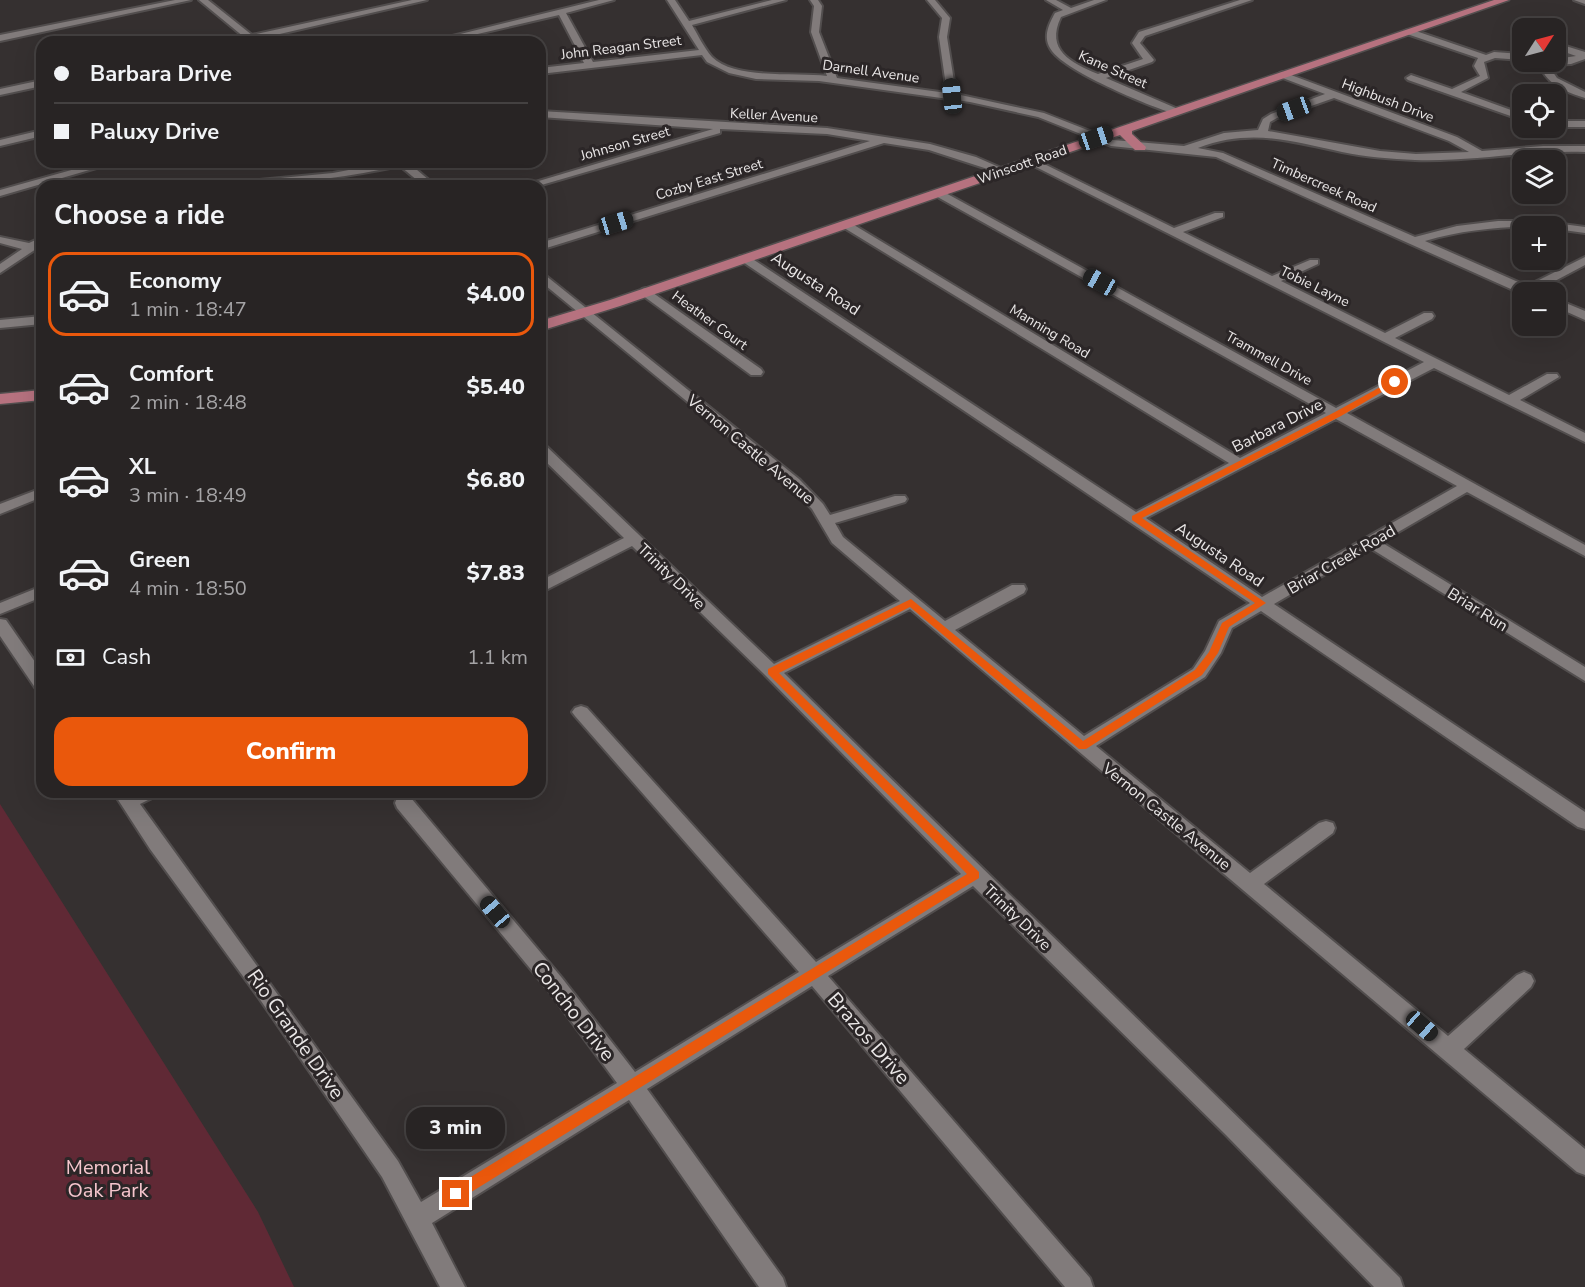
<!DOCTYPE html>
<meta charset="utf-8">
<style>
body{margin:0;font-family:"Nunito Sans",sans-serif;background:#302c2c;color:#f1f3f6;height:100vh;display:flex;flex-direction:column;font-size:22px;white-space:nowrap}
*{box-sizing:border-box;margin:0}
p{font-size:20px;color:#a5a4a6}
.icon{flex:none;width:33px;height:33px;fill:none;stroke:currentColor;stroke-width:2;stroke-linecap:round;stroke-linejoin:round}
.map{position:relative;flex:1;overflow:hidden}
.sheet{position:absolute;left:36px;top:180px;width:510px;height:618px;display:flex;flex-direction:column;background:#282424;border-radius:18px;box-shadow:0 6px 24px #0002,0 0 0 2px #444141}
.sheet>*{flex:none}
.top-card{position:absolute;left:36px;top:36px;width:510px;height:132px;border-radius:18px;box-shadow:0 6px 24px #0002,0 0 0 2px #444141;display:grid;align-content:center;height:132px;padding:0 18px;background:#282424}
.needle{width:39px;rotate:54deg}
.controls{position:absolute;left:1512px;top:18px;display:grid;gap:12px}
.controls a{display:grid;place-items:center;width:54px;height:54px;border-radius:12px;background:#282424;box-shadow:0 6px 24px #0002,0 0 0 2px #444141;font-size:30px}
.end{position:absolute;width:27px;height:27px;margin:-14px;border:8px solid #ea580c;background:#fff;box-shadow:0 0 0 3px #fff}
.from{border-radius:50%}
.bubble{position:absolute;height:42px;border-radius:18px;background:#282424;box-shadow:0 6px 24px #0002,0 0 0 2px #444141;font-size:20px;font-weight:800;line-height:42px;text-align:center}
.car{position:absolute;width:18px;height:36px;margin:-18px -9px;border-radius:8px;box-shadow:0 0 4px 2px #0007;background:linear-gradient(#222 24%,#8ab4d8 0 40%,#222 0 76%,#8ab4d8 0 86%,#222 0)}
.top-card b{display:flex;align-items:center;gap:21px;height:57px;font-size:22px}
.top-card b+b{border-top:2px solid #444141}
.top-card i{width:15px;height:15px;background:#f1f3f6}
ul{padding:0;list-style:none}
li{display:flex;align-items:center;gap:18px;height:84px;margin:0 12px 9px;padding:0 6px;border:3px solid transparent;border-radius:18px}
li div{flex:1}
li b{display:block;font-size:22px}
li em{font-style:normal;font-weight:800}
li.active{border-color:#ea580c}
li>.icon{width:54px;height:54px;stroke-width:1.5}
h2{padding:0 18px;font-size:27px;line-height:72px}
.pay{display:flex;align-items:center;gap:15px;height:66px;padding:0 18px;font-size:22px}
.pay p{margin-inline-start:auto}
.button{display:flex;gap:12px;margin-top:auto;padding:12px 18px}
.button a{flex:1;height:69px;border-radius:18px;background:#ea580c;color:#fff;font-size:24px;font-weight:800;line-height:69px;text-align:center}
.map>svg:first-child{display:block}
.green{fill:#602935}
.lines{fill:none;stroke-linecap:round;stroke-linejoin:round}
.minor-casing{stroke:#524e4e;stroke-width:4}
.major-casing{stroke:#524e4e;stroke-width:3}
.minor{fill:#817b7b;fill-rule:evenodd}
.major{fill:#b6727f;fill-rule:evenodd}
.route{fill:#ea580c}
.labels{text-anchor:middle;stroke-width:6;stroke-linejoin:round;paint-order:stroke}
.far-street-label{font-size:14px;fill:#eae7e7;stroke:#2b2627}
.street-label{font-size:16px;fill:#eae7e7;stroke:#2b2627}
.near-street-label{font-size:20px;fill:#eae7e7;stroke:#2b2627}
.near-park-label{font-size:20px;fill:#f6c6cd;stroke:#2b2627}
</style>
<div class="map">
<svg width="1585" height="1287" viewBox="0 0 1585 1287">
<rect width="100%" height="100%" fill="#353030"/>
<path class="green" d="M0,804L258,1212L294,1287H0Z"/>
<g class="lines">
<g class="minor-casing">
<g id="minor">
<path d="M175,0H191L0,41V35Z"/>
<path d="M199,0H208L252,35L412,0H427L258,39L260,42H228L244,37Z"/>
<path d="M599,0H614L566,13L593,62L699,50L667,0H675L689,21L772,0H786L692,25C698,35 704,48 712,57C735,80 797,72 827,76L811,32L814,6L810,0H818L822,6L819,32L837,78L947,93L939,37L942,18L927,0H935L950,18L947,37L956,94L1044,113L1113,140L1184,146L1224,133L1258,130L1263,119L1271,114L1325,94L1280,77V73L1283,72L1457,137L1482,151L1543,146H1585V152C1528,150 1472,162 1415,160C1391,159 1366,157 1342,152C1290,141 1251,128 1198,148L1223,153L1415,237L1457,226L1498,221H1540L1585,227V233L1556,229V226C1511,226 1468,228 1425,241L1527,286L1585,257V265L1536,291L1537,292L1522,294L1216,157L1111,146L1038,117L970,102L819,81L756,79L729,73L707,62L702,55L540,74V68L584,63L559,15L443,42H428ZM1334,98L1449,141L1469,152L1416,154L1380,151L1268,131L1270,122L1277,118Z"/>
<path d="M1046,0H1056L1071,8L1094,0H1106L1061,17C1045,50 1071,63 1098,74L1143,59L1132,43L1139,32L1240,0H1252L1145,36L1140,43L1154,60L1152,62L1106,78L1178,109L1180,111L1175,114C1149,106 1061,70 1050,48C1043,36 1049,24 1055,13L1063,10Z"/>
<path d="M1574,0H1585V4Z"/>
<path d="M1407,30H1413L1486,55L1494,52L1522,54V60L1495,58L1484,62L1488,78L1461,92L1522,114V120L1408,80L1406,78L1411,75L1452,89L1480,76L1474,66L1478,58L1407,34Z"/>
<path d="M1556,43L1585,52V59L1571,64L1548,65L1557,78L1585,92V98C1565,92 1544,83 1539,62H1556V59L1576,56L1556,49Z"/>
<path d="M42,80V86L0,95V89Z"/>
<path d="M540,111L827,128L930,144L976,157L1008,171L1003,174L929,150L884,143L540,250V243L870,141L827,134L720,129V133L538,186H522L713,129L540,117Z"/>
<rect x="1556" y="121" width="29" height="6"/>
<path d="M42,130V136L0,146V140Z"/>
<path d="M1032,158L1174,228L1215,213H1223V217L1183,232L1272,276L1310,260H1318V264L1281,281L1385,333L1424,313H1432L1434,316L1432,319L1395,338L1509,395L1547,374H1557L1559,377L1520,400L1585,433V442L1434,368L1347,413L1585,545V556L1467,492L1381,542L1585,667V681L1370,548L1274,604L1585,812V829L1578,827L1261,611L1232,628L1221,653L1205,677L1096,746L1250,873L1319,823L1326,821L1333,823L1335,828L1333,833L1264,884L1448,1036L1517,975L1524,972L1531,975L1534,981L1531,987L1464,1049L1585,1149V1175L1577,1172L910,609L784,673C988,876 1197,1074 1400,1278L1403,1287H1374L1226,1135L973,886L828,976L1090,1278L1093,1287H1065L812,986L647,1089L783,1278L786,1287H759L629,1100L432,1223L465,1287H440L382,1177L259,998L150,849L113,792H156L154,797L140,804L398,1161L421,1202L617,1083L548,990L397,808L395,803L397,798L404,796L411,798L562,978L635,1072L799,972L575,716L572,712L575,708L581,706L587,708L816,962L961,874L766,676L632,546L540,593V581L624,538L540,456V444L545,445L774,664L900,601L832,543L812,509L789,485L540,281V271L799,479L823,504L830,515L895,496H905L907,499L905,502L835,523L843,537L945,621L1012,585H1024L1026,589L1024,593L955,630L1084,736L1193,669L1205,651L1219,621L1250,603L740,260V256H748L1136,512L1229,463L841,226V222H849L1240,458L1326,413L934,195V191H942L1336,408L1424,362L1028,163L1027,161ZM1336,419L1457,486L1262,597L1146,518Z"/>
<path d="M100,162H117L0,196V190Z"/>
<path d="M390,162H411L410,164L436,186H424L400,166C341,178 284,186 224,186L229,183L333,173Z"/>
<path d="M0,237L29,243L42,237V245L0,273V264L22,249L0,243Z"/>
<path d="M646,288L761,369L763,372L761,375H751L642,295V289Z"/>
<path d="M1556,299L1585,311V320L1556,307Z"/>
<path d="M42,316V324L0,328V320Z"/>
<path d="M42,488V497L0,514V504Z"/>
<path d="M42,586V597L0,614V603Z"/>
<path d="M0,619L6,620L42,672V691L36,689L0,636Z"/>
</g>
</g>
<g class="major-casing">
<g id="major">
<path d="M1494,0H1509L1132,131V134L1146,147L1145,150H1135L1120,135L620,306L540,331V321L610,300Z"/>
<path d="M42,390V400L0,404V394Z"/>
</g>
</g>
<use href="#minor" class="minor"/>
<use href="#major" class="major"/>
</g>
<path class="route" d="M1393,380L1399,382L1341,416L1142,518L1266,603L1229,627L1218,653L1202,675L1086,749H1079L910,607L779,673L979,872V878L460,1199L456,1201L451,1199L449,1194L451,1189L967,874L768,674V669L911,599L1083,741L1195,670L1209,652L1222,623L1255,603L1132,520V516L1335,412Z"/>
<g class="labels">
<g class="far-street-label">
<text transform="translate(621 47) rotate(-7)" y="5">John Reagan Street</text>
<text transform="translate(1113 69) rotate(24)" y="5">Kane Street</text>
<text transform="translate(871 71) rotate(8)" y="5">Darnell Avenue</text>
<text transform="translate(1388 100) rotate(21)" y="5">Highbush Drive</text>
<text transform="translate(774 115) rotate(3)" y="5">Keller Avenue</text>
<text transform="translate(625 143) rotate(-16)" y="5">Johnson Street</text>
<text transform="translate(1022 164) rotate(-19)" y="5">Winscott Road</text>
<text transform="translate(709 179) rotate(-17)" y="5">Cozby East Street</text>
<text transform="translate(1324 185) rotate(24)" y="5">Timbercreek Road</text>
<text transform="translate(1315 286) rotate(26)" y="5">Tobie Layne</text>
<text transform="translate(710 320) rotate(36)" y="5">Heather Court</text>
<text transform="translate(1050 331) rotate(31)" y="5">Manning Road</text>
<text transform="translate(1269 358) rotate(29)" y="5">Trammell Drive</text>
</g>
<g class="street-label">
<text transform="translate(816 283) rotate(33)" y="6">Augusta Road</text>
<text transform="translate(1277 425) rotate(-27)" y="6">Barbara Drive</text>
<text transform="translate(751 449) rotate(40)" y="6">Vernon Castle Avenue</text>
<text transform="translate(1220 554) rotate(34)" y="6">Augusta Road</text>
<text transform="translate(1341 559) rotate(-30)" y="6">Briar Creek Road</text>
<text transform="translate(672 576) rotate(44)" y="6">Trinity Drive</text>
<text transform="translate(1478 609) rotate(32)" y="6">Briar Run</text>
<text transform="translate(1167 816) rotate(39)" y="6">Vernon Castle Avenue</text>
<text transform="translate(1018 917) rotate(44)" y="6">Trinity Drive</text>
</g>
<g class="near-street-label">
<text transform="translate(574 1011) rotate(52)" y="7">Concho Drive</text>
<text transform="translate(296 1034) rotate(55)" y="7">Rio Grande Drive</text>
<text transform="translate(869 1038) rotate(49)" y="7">Brazos Drive</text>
</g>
<g class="near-park-label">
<text x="108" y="1174">Memorial<tspan x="108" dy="23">Oak Park</tspan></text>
</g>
</g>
</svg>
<div class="controls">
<a><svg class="needle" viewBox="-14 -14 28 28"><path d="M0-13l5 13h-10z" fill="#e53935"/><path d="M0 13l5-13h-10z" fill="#a5a4a6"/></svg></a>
<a><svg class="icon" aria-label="locate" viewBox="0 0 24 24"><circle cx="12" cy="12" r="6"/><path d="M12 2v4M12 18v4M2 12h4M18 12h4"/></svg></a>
<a><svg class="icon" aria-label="layers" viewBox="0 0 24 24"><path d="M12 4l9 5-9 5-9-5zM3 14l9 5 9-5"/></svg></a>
<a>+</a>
<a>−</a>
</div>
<i class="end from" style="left:1395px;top:382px"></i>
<i class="end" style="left:456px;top:1194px"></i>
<div class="bubble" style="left:406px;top:1107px;width:99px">3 min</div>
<i class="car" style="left:952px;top:96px;rotate:354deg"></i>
<i class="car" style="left:1294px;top:109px;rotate:250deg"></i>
<i class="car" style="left:1096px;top:138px;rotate:71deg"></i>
<i class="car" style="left:616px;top:223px;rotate:73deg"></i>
<i class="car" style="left:1100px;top:282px;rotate:299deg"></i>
<i class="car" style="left:495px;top:912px;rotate:320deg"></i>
<i class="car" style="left:1422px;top:1026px;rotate:131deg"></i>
<div class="top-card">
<b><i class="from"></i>Barbara Drive</b>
<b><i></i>Paluxy Drive</b>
</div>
<section class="sheet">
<h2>Choose a ride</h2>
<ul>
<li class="active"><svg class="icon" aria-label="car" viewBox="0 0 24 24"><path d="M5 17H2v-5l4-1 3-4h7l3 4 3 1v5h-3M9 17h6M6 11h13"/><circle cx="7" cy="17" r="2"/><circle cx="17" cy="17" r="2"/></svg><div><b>Economy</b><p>1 min · 18:47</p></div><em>$4.00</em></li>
<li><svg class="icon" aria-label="car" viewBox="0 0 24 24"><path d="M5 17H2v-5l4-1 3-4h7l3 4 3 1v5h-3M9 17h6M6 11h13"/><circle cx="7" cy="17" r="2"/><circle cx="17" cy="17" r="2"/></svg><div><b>Comfort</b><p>2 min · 18:48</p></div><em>$5.40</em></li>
<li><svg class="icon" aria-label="car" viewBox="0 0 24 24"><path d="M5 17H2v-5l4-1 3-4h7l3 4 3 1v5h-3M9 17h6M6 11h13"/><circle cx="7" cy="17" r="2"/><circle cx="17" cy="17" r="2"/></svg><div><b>XL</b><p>3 min · 18:49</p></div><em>$6.80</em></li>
<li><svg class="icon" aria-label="car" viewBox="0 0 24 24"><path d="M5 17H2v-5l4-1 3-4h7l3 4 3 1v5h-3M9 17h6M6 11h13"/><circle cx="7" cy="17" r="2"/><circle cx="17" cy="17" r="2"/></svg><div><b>Green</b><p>4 min · 18:50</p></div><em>$7.83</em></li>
</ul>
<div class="pay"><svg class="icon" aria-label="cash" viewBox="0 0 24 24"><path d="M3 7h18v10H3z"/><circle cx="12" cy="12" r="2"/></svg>Cash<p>1.1 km</p></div>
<div class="button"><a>Confirm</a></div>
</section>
</div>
